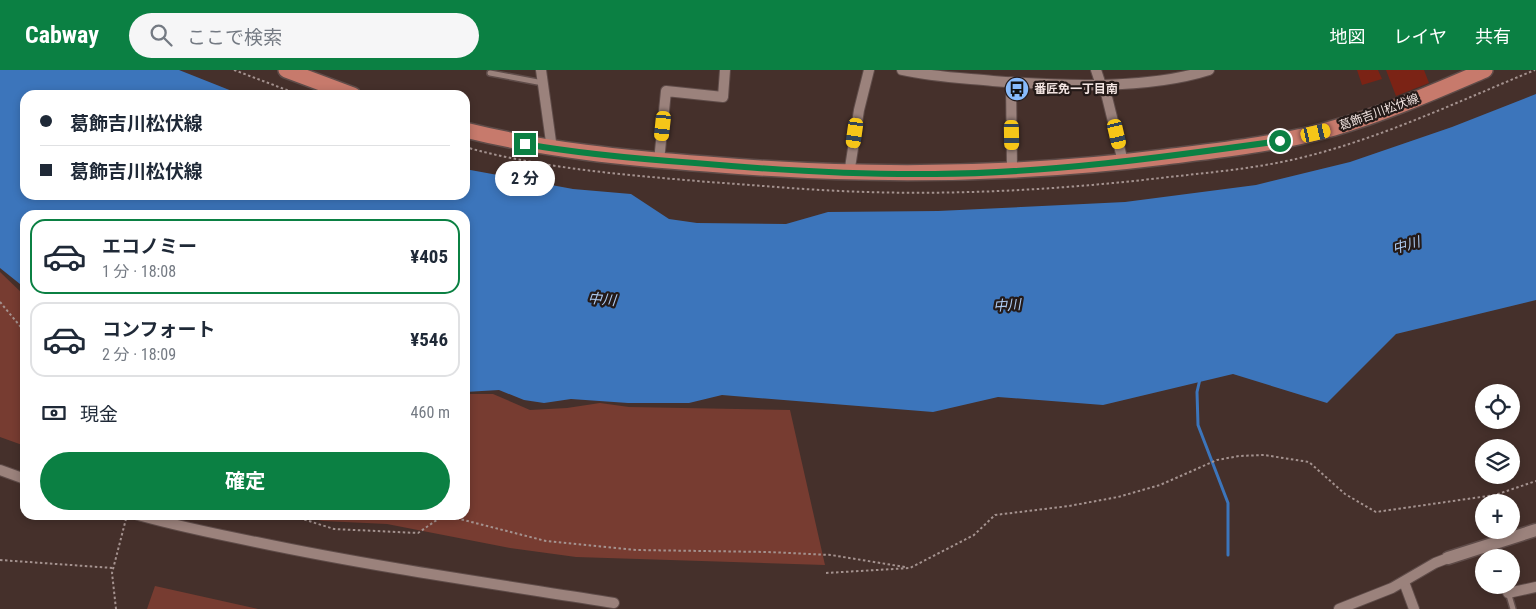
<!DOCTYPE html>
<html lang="ja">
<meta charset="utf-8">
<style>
body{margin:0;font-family:"Roboto Condensed","Noto Sans JP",sans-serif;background:#f6f6f7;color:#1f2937;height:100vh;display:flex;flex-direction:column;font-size:19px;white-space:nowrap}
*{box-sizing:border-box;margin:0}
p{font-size:16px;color:#747a83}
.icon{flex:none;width:28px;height:28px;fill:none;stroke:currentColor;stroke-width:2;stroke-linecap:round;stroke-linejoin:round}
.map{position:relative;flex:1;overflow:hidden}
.panel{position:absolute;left:20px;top:140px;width:450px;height:310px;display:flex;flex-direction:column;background:#fff;border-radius:15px;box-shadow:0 2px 8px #0003}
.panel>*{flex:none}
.banner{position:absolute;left:20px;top:20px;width:450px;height:110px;border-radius:15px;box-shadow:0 2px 8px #0003;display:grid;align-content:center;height:110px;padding:0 20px;background:#fff}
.controls{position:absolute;left:1475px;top:314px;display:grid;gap:10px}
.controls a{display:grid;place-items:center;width:45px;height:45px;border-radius:50%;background:#fff;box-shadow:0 2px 8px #0003;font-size:25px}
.end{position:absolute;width:22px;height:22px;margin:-11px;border:6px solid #0b8043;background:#fff;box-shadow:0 0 0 2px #fff}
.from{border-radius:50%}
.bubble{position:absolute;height:35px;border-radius:18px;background:#fff;box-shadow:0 2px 8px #0003;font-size:16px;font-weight:700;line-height:35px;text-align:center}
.car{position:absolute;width:15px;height:30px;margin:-15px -8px;border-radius:6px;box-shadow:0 0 4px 1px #0007;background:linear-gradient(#f5c518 24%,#345 0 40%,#f5c518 0 76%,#345 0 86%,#f5c518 0)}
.banner b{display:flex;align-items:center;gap:18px;height:48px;font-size:19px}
.banner b+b{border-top:1px solid #e0e1e3}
.banner i{width:12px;height:12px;background:#1f2937}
ul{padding:9px 0 0;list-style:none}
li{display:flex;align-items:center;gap:15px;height:75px;margin:0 10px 8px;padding:0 10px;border:2px solid #e0e1e3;border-radius:15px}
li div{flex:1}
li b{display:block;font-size:19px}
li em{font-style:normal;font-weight:700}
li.current{border-color:#0b8043}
li>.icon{width:45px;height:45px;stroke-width:1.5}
.pay{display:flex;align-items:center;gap:12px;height:55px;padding:0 20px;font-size:19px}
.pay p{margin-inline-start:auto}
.cta{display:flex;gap:10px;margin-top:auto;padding:10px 20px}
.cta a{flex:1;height:58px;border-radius:30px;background:#0b8043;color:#fff;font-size:20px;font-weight:700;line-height:58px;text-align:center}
header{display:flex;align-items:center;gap:30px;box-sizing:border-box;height:70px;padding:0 25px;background:#0b8043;color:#fff}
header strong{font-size:24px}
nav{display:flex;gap:28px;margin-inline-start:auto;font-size:18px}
.search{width:350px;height:45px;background:#f6f6f7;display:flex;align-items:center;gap:12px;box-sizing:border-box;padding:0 18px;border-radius:28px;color:#747a83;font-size:19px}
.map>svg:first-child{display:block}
.green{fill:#773c31}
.water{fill:#3c75bb}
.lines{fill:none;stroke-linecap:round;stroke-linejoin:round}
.stream{stroke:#3c75bb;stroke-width:3}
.building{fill:#7b2315}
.service-casing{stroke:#5f4c49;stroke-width:8}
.minor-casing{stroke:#5f4c49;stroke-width:12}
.tertiary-casing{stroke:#5f4c49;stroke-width:15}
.primary-casing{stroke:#5f4c49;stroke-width:18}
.path{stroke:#a4928f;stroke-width:2;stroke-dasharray:2.5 2.5;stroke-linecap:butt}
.service{stroke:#9b827c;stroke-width:5}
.minor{stroke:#9b827c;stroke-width:10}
.tertiary{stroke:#9b827c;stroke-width:12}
.primary{stroke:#c77a6c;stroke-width:15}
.route{stroke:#0b8043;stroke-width:6}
.labels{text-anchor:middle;stroke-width:4.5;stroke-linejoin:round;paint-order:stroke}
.poi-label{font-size:12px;font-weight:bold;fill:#f2e4e1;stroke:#241a18;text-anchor:start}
.street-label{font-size:12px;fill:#f2e4e1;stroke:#241a18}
.water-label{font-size:14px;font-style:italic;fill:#adcaf0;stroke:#241a18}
</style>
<header>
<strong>Cabway</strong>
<div class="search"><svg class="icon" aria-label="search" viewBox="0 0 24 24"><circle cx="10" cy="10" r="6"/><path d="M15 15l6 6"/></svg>ここで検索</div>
<nav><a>地図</a><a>レイヤ</a><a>共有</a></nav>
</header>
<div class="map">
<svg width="1536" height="539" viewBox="0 0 1536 539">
<rect width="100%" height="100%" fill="#45302b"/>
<g class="green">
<path d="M0,202L25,226V376L0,367Z"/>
<path d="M465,324H493L530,340L567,338L600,333L629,337L790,340L825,495L576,487L510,478L387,454L323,451L294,445H465Z"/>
<path d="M155,516L258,539H147Z"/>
</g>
<path class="water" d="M0,0H179L242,25H25V125H465V99L573,119L631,124L669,149L697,153L786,154L828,142L938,141L1125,132L1256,115L1350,92L1452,57L1536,24V230L1396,264L1327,333L1233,304L1103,335L998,327L933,342L722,325L689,333H628L571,329L544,333L524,330L499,320L465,322V145H25V218L0,198Z"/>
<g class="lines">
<path class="stream" d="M1200,309L1197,322L1198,355L1228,433V485"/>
</g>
<g class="building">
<path d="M1357,0H1378L1382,9L1362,15Z"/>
<path d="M1386,0H1424L1429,13L1396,26Z"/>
</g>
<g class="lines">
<g class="service-casing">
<g id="service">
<path d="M490,3L543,13"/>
<path d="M1493,475L1497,488"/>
<path d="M1506,515L1513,539"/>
</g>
</g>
<g class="minor-casing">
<g id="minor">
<path d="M541,0L552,79"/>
<path d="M902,0C932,7 962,8 993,11C1059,16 1146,20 1209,0"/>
<path d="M1096,0L1101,15"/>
<path d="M1011,12L1012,100"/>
<path d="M1104,15L1123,92"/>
<path d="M659,91L666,21L723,27L725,0"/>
<path d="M849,104L859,40L869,0"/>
<path d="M0,400L25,409"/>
<path d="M138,445C177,456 216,464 256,472C375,497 495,514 614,533"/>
<path d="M1404,512L1414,539"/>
<path d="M1508,523L1536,517"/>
<path d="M1339,539L1392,518L1435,493L1448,488"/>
</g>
</g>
<g class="tertiary-casing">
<path id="tertiary" d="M1448,488L1536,460"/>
</g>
<g class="primary-casing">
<g id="primary">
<path d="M286,0L353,25"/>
<path d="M465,60C546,80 624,88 707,94C860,107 1013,106 1165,87C1221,80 1279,74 1334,58C1386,43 1436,21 1485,0"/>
</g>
</g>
<g class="path">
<path d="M234,0L300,25"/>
<path d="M465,77C544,99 627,105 709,112C753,115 796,119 840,121C949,126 1060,120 1169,107C1214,102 1260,98 1304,87C1384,67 1459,31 1535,0"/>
<path d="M0,232L25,262"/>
<path d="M290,445L334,459L418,463L444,445L546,471L636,480L768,482L831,485L905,497"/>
<path d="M0,490L113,498"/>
<path d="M826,503L910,498L974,465L995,445L1069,436L1118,427L1160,415L1217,390L1239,386L1264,385L1309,392L1345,424L1376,442L1495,425L1536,411"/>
<path d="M116,539L112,503L127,445"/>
</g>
<use href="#service" class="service"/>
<use href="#minor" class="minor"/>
<use href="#tertiary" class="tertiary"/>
<use href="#primary" class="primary"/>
</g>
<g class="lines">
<path class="route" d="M525,74C581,84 639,89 695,93C775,100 855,105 935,104C1051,103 1165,87 1280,71"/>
</g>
<defs>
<g id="bus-disc" transform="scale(1.25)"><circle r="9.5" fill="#88bbfc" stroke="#241a18"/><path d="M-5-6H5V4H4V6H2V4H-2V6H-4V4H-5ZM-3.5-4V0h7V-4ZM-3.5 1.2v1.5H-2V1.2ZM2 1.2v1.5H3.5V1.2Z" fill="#111"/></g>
</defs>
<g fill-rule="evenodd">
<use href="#bus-disc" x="1017" y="19"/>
</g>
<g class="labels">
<g class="poi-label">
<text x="1034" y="23">番匠免一丁目南</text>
</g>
<g class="street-label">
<text transform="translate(1379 42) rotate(-20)" y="4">葛飾吉川松伏線</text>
</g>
<g class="water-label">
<text transform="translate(1406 175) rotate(-16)" y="5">中川</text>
<text transform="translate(602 229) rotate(5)" y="5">中川</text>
<text transform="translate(1007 235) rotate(-4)" y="5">中川</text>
</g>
</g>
</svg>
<div class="controls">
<a><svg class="icon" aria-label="locate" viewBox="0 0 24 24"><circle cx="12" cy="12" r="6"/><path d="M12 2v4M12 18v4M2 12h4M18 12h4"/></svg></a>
<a><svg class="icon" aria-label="layers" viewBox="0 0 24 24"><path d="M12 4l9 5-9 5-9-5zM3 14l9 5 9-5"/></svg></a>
<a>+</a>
<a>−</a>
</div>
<i class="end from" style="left:1280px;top:71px"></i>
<i class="end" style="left:525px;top:74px"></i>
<div class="bubble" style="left:495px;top:91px;width:60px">2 分</div>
<i class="car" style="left:663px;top:56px;rotate:186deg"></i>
<i class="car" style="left:855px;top:63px;rotate:188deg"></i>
<i class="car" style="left:1316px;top:63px;rotate:77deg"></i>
<i class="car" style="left:1117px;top:64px;rotate:167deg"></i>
<i class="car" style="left:1012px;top:65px;rotate:179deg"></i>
<div class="banner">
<b><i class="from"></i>葛飾吉川松伏線</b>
<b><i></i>葛飾吉川松伏線</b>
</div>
<section class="panel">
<ul>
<li class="current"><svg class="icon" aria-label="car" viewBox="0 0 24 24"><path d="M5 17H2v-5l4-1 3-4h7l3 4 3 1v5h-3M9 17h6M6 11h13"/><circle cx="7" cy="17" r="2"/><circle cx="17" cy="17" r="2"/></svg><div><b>エコノミー</b><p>1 分 · 18:08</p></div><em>¥405</em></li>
<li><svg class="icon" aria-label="car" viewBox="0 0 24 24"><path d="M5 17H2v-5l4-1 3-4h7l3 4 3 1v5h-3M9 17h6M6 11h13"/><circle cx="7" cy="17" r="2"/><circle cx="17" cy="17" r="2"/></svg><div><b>コンフォート</b><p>2 分 · 18:09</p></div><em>¥546</em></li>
</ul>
<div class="pay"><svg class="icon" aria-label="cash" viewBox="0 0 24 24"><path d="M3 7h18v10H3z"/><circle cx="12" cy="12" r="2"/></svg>現金<p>460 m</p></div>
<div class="cta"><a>確定</a></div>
</section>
</div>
